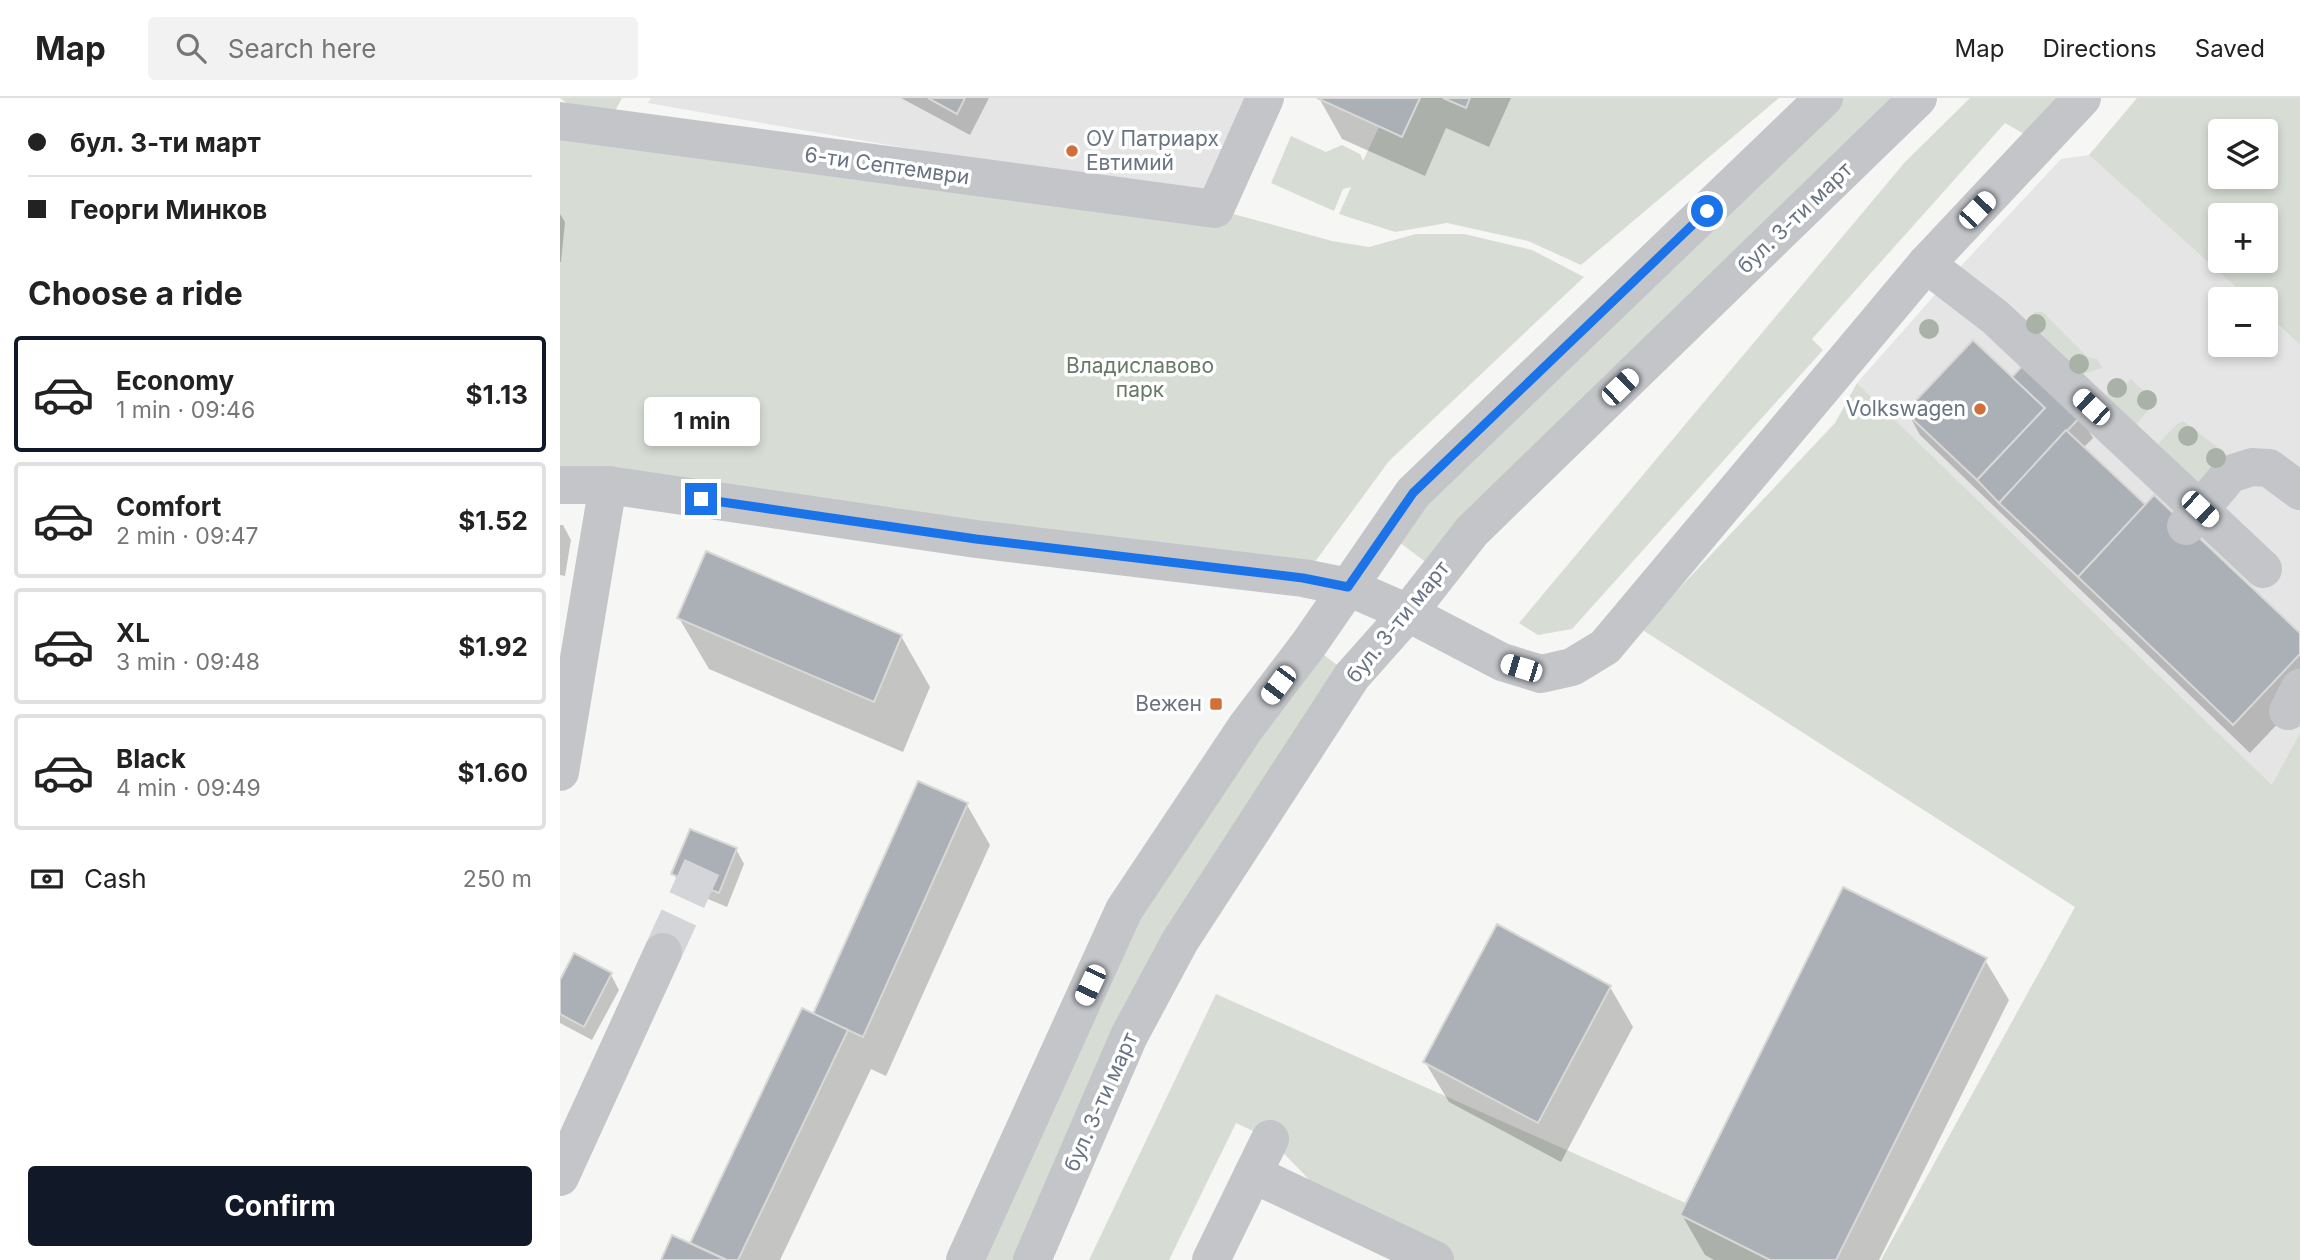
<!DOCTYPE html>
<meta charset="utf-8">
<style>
body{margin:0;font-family:Inter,sans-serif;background:#f2f2f2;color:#222;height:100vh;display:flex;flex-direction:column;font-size:26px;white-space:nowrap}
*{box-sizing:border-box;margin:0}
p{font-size:23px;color:#767676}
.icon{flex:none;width:38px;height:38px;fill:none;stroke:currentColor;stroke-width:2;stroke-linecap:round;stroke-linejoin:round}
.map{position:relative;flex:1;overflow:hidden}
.side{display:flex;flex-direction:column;background:#fff;width:560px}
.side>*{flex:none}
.hud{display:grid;align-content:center;height:154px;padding:0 28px;background:#fff}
.fabs{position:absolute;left:1648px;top:21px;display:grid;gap:14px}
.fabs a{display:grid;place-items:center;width:70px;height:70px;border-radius:7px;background:#fff;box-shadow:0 4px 10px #0003;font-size:35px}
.end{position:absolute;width:32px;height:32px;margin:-16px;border:9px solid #1a73e8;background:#fff;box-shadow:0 0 0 4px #fff}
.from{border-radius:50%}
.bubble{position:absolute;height:49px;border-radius:7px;background:#fff;box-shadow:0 4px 10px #0003;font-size:23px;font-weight:700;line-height:49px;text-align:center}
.car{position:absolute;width:21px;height:42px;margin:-21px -10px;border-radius:9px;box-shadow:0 0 5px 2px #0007;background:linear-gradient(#fff 24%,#345 0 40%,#fff 0 76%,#345 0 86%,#fff 0)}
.hud b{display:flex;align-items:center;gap:24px;height:66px;font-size:26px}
.hud b+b{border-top:2px solid #e0e0e0}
.hud i{width:18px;height:18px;background:#222}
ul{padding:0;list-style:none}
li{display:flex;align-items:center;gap:21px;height:116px;margin:0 14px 10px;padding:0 14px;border:4px solid #e0e0e0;border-radius:7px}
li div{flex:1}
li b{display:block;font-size:26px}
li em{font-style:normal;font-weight:700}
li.selected{border-color:#111827}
li>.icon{width:63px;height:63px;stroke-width:1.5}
h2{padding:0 28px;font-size:32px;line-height:84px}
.pay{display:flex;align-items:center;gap:18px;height:77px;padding:0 28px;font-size:26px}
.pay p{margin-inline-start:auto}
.cta{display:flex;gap:14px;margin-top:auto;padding:14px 28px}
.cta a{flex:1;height:80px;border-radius:7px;background:#111827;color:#fff;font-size:28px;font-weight:700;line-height:80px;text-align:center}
header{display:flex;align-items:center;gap:42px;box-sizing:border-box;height:98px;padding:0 35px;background:#fff;border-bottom:2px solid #e0e0e0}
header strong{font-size:33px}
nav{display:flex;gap:38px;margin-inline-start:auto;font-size:24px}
.search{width:490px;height:63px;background:#f2f2f2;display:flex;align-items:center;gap:18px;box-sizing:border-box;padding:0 24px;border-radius:7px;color:#767676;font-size:26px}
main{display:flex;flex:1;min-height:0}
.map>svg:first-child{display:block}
.built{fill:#e4e5e4}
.green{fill:#d7ddd5;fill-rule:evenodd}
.shadow{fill:#0003}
.building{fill:#abafb6;stroke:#d8d8d6;stroke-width:2}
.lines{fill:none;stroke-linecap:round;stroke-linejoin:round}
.minor-tunnel{stroke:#d3d5d8;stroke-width:38;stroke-dasharray:38 19;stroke-linecap:butt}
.minor{stroke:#c3c5c9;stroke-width:38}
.tree{fill:#a8b2a6}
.route{stroke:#1a73e8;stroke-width:9}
.poi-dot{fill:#d16f39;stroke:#fff;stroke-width:2.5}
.labels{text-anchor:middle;stroke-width:7;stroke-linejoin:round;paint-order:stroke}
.poi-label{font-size:21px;fill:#697382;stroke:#fff;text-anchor:end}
.street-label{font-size:21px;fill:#697382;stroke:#fff}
.park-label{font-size:21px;fill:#687a67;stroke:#fff}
</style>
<header>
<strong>Map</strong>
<div class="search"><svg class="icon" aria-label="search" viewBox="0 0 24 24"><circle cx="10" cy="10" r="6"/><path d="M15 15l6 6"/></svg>Search here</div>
<nav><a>Map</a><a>Directions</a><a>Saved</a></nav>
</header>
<main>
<section class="side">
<div class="hud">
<b><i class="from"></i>бул. 3-ти март</b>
<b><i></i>Георги Минков</b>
</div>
<h2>Choose a ride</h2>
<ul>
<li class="selected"><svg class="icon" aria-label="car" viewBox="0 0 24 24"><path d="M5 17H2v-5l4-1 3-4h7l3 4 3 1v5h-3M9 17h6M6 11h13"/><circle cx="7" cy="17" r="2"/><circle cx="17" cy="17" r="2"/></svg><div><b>Economy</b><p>1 min · 09:46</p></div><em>$1.13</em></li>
<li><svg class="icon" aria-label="car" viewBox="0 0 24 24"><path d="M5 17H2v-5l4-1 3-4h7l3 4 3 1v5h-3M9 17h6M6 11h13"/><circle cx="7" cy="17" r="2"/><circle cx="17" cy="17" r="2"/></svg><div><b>Comfort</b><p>2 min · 09:47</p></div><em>$1.52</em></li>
<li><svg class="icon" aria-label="car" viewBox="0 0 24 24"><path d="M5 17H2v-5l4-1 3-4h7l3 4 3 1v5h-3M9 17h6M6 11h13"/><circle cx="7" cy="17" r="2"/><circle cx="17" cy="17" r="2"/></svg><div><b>XL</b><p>3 min · 09:48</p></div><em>$1.92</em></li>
<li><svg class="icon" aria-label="car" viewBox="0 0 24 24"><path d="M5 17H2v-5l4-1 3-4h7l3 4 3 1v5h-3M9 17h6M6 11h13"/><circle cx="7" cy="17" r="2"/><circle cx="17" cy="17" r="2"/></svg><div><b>Black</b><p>4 min · 09:49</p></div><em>$1.60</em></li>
</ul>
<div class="pay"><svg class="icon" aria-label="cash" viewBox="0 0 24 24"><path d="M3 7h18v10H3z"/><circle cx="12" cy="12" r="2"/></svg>Cash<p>250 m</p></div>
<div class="cta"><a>Confirm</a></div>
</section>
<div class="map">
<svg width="1740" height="1162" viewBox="0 0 1740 1162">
<rect width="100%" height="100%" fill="#f6f6f4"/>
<g class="built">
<path d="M91,0H685L638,101L88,5Z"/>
<path d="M1529,57L1689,201H1661V247H1706V217L1740,247V635L1713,688L1297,285L1388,182L1501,61Z"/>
</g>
<g class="green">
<path d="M0,0H62L46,30L655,111L772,143L809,149L856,136H904L972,152L1024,179L829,363L743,480L0,387V23L43,30Z"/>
<path d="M860,0H883L906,10L910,0H1219L1021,167L968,143L887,125L835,134L779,116L791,89L783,91L774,113L711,85L731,38L766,54L782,47L800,56L803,63L819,29L843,39Z"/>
<path d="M1264,0H1358L880,475L826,434Z"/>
<path d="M1410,0H1499L1466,37L1445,25L1252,241L1263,252L1012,531L978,537L959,525L1345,64Z"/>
<path d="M1577,0H1740V247L1706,216V201H1689L1529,57ZM1661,33H1706V79H1661ZM1661,117H1706V163H1661Z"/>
<path d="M1475,214H1483L1527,259L1537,261L1542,270L1507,281L1466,241L1467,222Z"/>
<path d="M1560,281L1566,286L1571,281L1595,304L1573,330L1538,306Z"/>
<path d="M1297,285L1712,687L1740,635V1162H1321L1515,809L1081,531L1275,325Z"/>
<path d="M1623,323L1656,348L1667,362L1644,391L1598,346L1617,326Z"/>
<path d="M749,546L792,578L620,843L472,1162H405L564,812Z"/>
<path d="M656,896L1254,1162H891L759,1092L710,1041L676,1025L609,1162H529Z"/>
</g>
<g class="shadow">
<path d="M341,0H429L410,37Z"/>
<path d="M759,0H951L929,49L886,30L865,78L782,41Z"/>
<path d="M0,116L5,124L1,164H0Z"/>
<path d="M1452,282L1520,318L1533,340L1523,350L1585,409L1740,538V602L1690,655L1360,337L1348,315Z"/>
<path d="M0,427H3L11,442L5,478L0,477Z"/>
<path d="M119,520L341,538L370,589L343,654L149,571Z"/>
<path d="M407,707L430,747L326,978L311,971L220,1162H103L131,1147L242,913L254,919Z"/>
<path d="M176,751L184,766L167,809L122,790L113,775Z"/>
<path d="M1425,862L1449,902L1319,1162H1154L1145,1157L1122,1117Z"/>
<path d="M51,877L59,892L32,942L0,925V886Z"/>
<path d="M1050,889L1073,929L1001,1064L889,1004L865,964Z"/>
</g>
<g class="building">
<path d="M368,0H405L397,16Z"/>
<path d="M757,0H860L842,39Z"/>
<path d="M883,0H910L906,10Z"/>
<path d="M1413,242L1485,310L1417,382L1345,314Z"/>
<path d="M1465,265L1522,317L1439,405L1417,382L1485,310L1452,279Z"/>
<path d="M1506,332L1586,407L1518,479L1439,405Z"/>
<path d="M1594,397L1740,535V556L1673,627L1518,479Z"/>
<path d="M146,453L342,537L314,604L117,520Z"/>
<path d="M358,683L408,705L303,939L253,916Z"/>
<path d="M130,731L177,750L159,795L111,776Z"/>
<path d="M1283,789L1427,860L1276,1162H1210L1120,1117Z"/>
<path d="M937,826L1051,888L978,1025L863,964Z"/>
<path d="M14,855L52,875L24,929L0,916V882Z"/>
<path d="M242,910L288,932L178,1162H167L130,1145Z"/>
<path d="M112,1137L166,1162H101Z"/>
</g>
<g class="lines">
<path class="minor-tunnel" d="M103,854L142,769"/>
<g class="minor">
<path d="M0,23L655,111L705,0"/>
<path d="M1366,166L1435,219L1703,471"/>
<path d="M0,387H48L416,441L743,480L788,489L848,515L942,564L981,576L1012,569L1045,549L1366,166L1522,0"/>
<path d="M1626,428L1670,376L1692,369L1709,370L1740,393"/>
<path d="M1728,613L1740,590"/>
<path d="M0,674L48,387"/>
<path d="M693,1076L875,1162"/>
<path d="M0,1079L103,854"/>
<path d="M405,1162L564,812L686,629L749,546L853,395L1264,0"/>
<path d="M472,1162L569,938L620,843L792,578L848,515L912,433L1358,0"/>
<path d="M651,1162L710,1041"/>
</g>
</g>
<g class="tree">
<circle cx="1476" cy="226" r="10"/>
<circle cx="1369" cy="231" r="10"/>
<circle cx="1519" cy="266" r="10"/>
<circle cx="1557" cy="290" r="10"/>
<circle cx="1587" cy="302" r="10"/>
<circle cx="1628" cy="338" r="10"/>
<circle cx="1656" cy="360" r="10"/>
</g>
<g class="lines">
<path class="route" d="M141,401L416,441L743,480L788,489L853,395L1147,113"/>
</g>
<g class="poi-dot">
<circle cx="512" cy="53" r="7"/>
<circle cx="1420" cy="311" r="7"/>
<rect x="649" y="599" width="14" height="14" rx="3.5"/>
</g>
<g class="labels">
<g class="poi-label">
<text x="526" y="48" text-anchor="start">ОУ Патриарх<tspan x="526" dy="24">Евтимий</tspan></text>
<text x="1406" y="318">Volkswagen</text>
<text x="642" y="613">Вежен</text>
</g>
<g class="street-label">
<text transform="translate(327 68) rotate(8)" y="7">6-ти Септември</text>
<text transform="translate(1235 120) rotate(-44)" y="7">бул. 3-ти март</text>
<text transform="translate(838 524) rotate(-51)" y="7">бул. 3-ти март</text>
<text transform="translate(541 1004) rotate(-66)" y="7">бул. 3-ти март</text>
</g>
<g class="park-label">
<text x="580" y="275">Владиславово<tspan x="580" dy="24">парк</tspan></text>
</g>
</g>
</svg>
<div class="fabs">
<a><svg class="icon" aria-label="layers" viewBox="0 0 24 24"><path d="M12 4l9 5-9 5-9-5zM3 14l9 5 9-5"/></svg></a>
<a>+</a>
<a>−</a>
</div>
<i class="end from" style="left:1147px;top:113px"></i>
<i class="end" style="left:141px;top:401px"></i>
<div class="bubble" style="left:84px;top:299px;width:116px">1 min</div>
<i class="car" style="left:1417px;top:112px;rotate:44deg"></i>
<i class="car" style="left:1060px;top:289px;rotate:46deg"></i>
<i class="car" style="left:1531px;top:309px;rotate:313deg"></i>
<i class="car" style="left:1640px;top:411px;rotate:133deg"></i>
<i class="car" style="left:961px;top:570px;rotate:287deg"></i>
<i class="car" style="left:718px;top:587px;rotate:217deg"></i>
<i class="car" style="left:530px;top:887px;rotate:205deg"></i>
</div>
</main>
